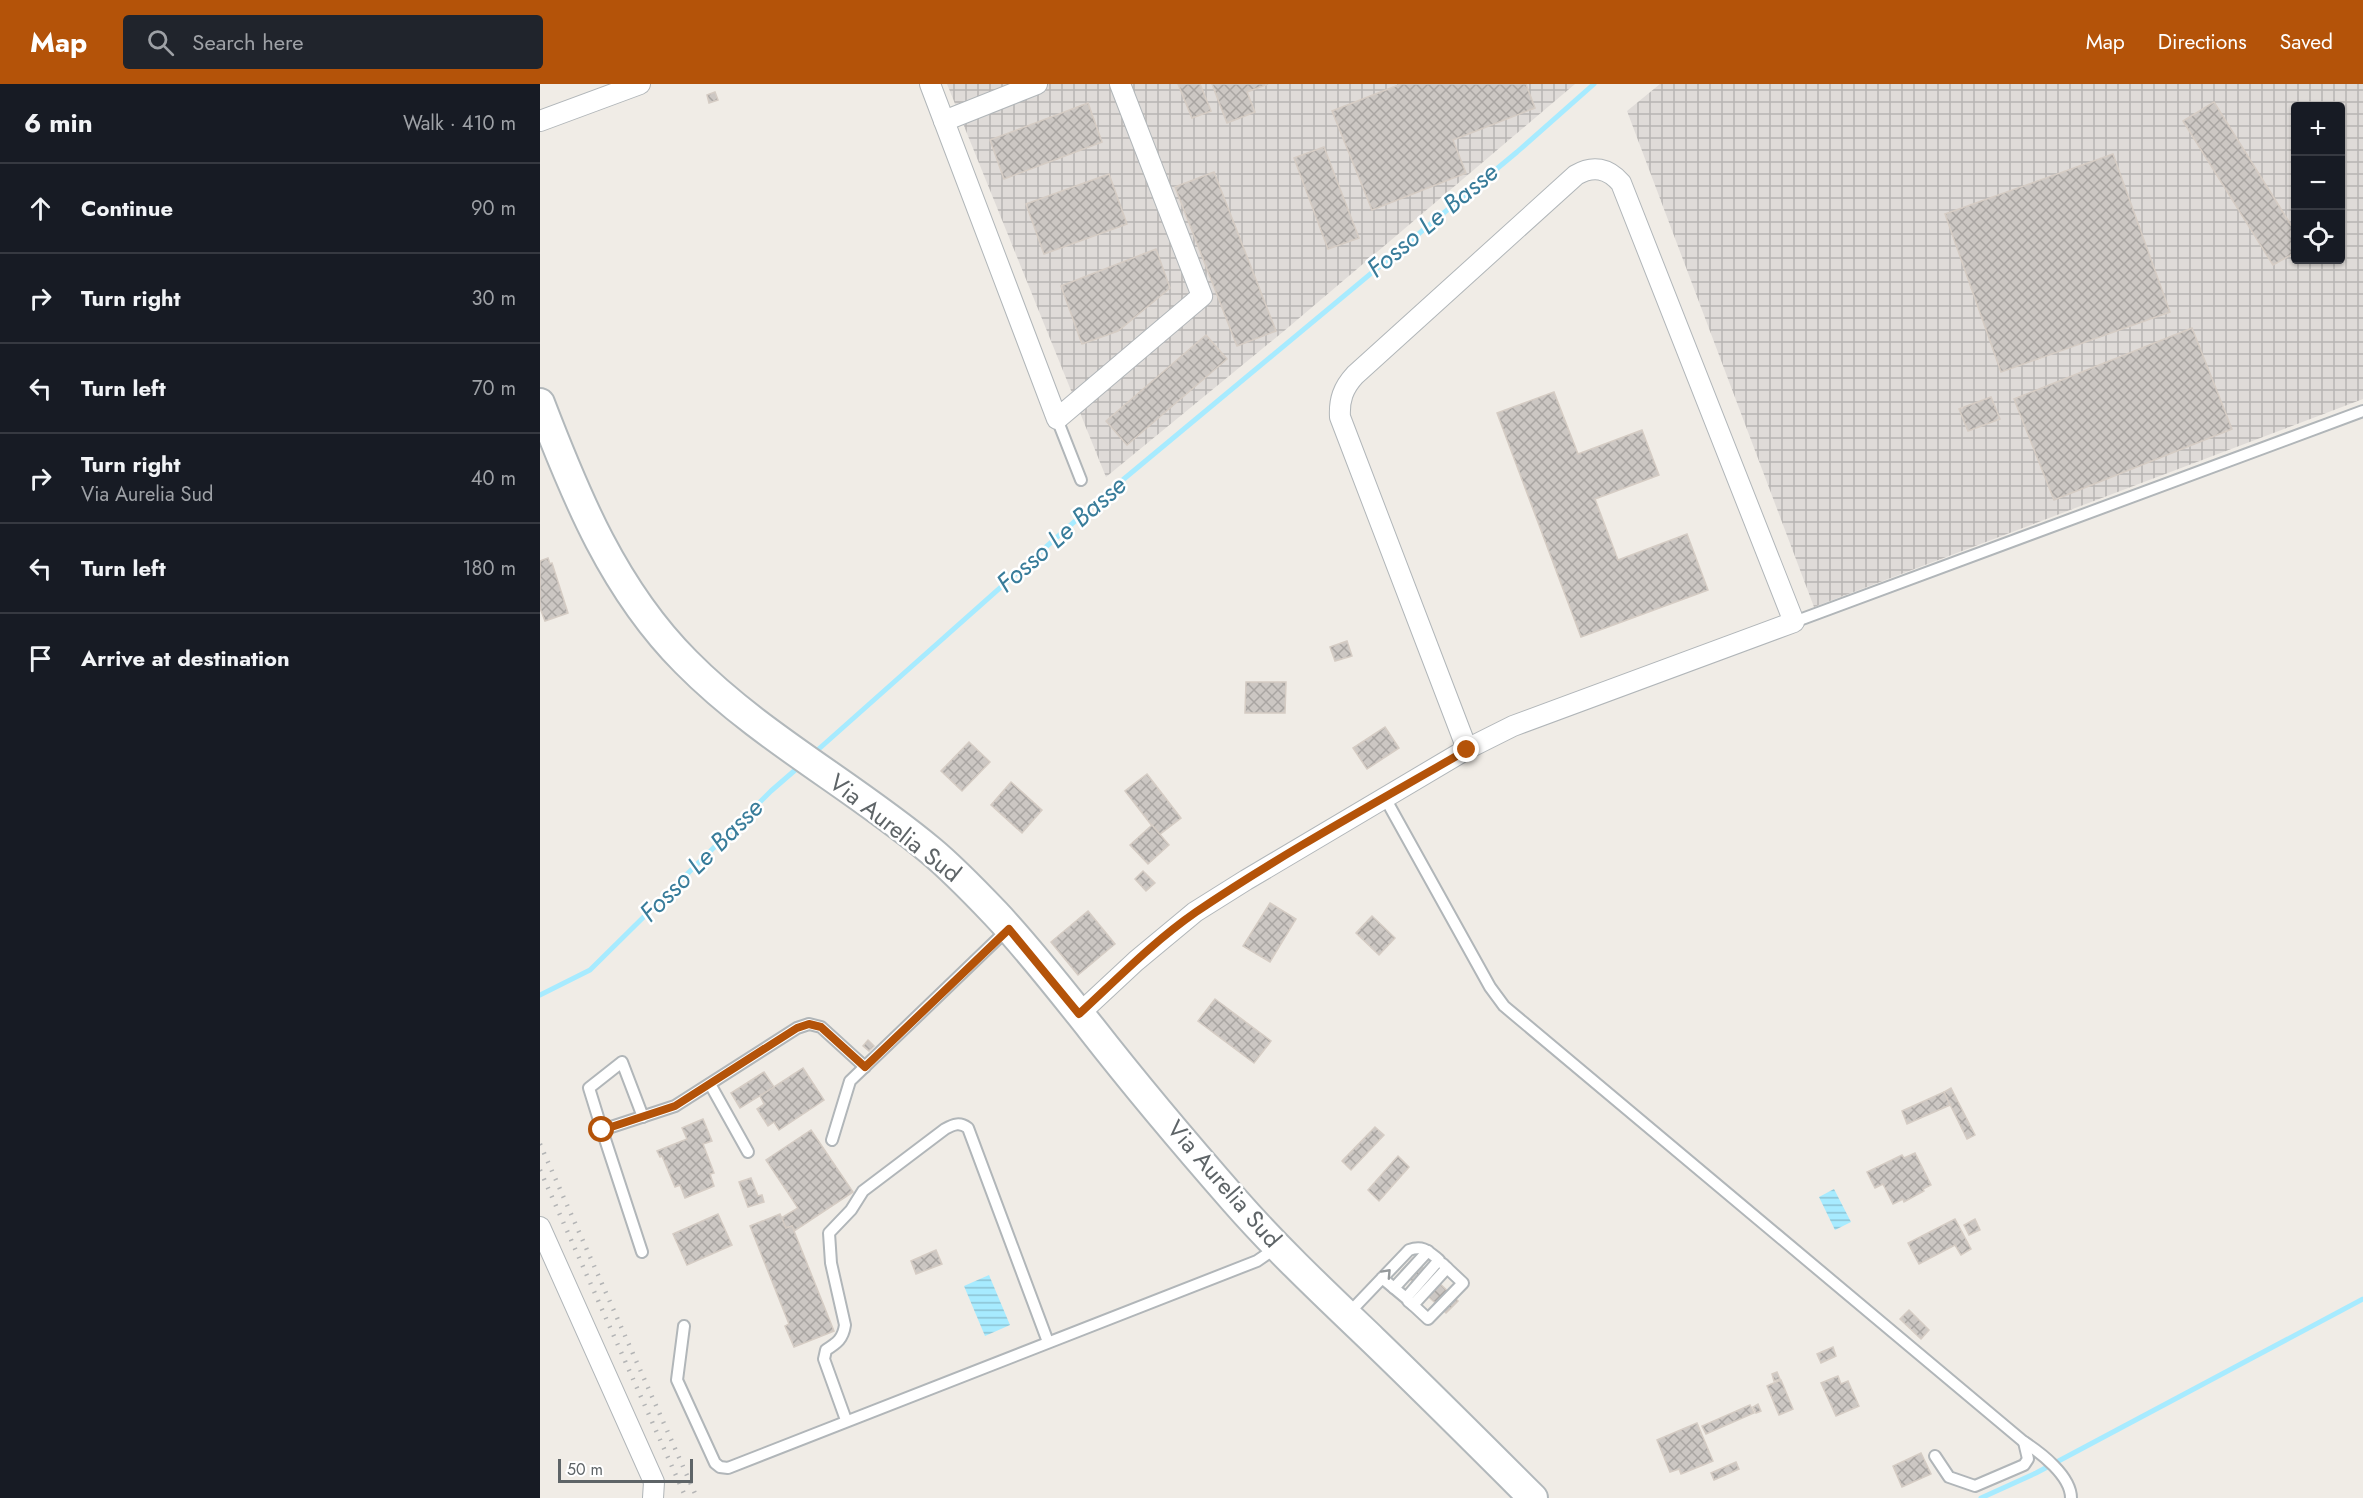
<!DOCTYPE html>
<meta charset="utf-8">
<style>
:root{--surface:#171b24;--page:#20242c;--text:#f1f3f6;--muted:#9ea1a6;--line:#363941;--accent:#b45309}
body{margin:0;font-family:Jost,sans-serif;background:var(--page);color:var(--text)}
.controls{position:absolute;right:18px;top:18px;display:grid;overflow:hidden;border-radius:6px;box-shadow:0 2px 4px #0004}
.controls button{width:54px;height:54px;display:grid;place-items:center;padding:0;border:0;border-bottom:2px solid var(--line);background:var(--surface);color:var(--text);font:30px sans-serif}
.scale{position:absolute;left:18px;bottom:15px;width:135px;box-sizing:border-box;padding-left:6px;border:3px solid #5e6467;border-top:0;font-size:16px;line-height:21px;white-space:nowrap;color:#5e6467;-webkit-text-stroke:4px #fff;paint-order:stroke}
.stop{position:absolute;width:18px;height:18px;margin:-14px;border:4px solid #b45309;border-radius:50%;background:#fff}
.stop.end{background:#b45309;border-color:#fff;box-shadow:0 2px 6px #0008}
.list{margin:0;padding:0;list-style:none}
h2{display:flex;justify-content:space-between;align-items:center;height:78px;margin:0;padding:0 24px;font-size:26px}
h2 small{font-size:20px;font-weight:400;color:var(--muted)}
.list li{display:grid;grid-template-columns:39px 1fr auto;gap:18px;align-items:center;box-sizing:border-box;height:90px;padding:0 24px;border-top:2px solid var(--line)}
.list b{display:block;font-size:22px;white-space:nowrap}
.list p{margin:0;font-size:20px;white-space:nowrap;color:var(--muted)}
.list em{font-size:20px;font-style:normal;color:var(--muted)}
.icon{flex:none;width:33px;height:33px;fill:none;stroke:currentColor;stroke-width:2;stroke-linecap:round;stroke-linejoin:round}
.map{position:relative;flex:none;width:1823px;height:1414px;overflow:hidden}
header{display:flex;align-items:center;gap:36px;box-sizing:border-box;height:84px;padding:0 30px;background:var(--accent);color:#fff}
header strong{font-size:28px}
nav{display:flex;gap:33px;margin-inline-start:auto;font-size:21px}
.search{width:420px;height:54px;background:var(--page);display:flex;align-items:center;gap:15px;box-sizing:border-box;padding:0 21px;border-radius:6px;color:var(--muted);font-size:22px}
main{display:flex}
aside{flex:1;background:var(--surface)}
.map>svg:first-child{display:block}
.industrial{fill:url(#industrial-grid);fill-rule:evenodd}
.water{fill:url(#water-rules)}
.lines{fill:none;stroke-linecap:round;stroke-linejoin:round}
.stream{stroke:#a7ebff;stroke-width:5}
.building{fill:url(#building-cross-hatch);stroke:#d5ccc4;stroke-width:1.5}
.lane-casing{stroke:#b1b6b9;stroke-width:14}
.street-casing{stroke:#b1b6b9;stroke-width:22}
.secondary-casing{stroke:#b2b8bb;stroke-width:32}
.lane{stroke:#fff;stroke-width:10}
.street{stroke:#fff;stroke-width:20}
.secondary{stroke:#fff;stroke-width:28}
.rail{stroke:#b3b4b5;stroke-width:4.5;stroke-dasharray:1.5 8;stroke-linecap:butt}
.oneway{stroke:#969a9c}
.route{stroke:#b45309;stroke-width:8}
.labels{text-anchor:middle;stroke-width:5;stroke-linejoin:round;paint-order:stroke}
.street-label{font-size:24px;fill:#5e6467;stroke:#fff}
.water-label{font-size:26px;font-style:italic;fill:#387c9a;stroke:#fff}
</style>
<header>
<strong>Map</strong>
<div class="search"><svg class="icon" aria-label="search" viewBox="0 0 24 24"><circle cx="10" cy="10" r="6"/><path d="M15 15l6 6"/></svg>Search here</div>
<nav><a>Map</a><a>Directions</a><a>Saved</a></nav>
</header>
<main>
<aside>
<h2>6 min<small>Walk · 410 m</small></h2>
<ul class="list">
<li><svg class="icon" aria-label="ahead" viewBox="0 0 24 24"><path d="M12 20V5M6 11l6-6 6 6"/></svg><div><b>Continue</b></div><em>90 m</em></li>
<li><svg class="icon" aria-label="right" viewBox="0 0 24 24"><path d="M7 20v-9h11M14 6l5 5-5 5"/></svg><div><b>Turn right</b></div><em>30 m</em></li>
<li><svg class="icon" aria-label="left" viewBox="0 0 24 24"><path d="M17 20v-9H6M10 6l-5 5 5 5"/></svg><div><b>Turn left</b></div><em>70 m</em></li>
<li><svg class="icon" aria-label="right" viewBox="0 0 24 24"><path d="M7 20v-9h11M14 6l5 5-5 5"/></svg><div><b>Turn right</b><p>Via Aurelia Sud</p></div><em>40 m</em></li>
<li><svg class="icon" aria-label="left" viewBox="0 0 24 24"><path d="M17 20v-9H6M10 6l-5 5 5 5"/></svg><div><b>Turn left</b></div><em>180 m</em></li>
<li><svg class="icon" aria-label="arrive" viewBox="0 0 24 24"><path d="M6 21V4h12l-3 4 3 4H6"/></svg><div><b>Arrive at destination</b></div></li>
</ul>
</aside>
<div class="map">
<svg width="1823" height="1414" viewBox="0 0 1823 1414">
<defs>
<pattern id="industrial-grid" width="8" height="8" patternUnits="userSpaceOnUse" patternTransform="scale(1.5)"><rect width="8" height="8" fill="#dfdbd8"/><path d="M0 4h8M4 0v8" fill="none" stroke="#b8b5b3"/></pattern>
<pattern id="water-rules" width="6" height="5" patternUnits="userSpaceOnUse" patternTransform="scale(1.5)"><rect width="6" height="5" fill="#a7ebff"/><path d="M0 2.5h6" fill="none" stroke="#8bc2d2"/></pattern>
<pattern id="building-cross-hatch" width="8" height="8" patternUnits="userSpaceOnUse" patternTransform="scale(1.5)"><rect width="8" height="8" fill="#ccc7c3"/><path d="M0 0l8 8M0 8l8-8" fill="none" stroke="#a9a5a2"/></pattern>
</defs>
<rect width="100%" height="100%" fill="#f0ece6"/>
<g class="industrial">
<polygon points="407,0 1035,0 744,247 566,393"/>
<path d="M1120,0H1823V315L1274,523L1087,27ZM1756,22H1800V176H1756Z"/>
</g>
<g class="water">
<polygon points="1294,1105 1311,1138 1295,1146 1279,1113"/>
<polygon points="449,1191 470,1241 445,1252 424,1202"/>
</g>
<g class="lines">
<g class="stream">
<polyline points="272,671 561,414 977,68 1054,0"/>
<polyline points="0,911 50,886 231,707 261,681"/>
<polyline points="1441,1414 1496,1389 1823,1215"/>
</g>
</g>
<g class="building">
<polygon points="638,0 660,0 671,27 652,34"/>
<polygon points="672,0 728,0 707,8 715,28 687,39"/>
<polygon points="861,0 986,0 995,24 913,56 926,89 832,126 792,27"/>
<polygon points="175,8 178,16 169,19 167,11"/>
<polygon points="1674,18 1756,149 1756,168 1733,181 1643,37"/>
<polygon points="548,19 562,58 464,95 450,56"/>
<polygon points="784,63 819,154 788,165 754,74"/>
<polygon points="1573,70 1630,228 1461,288 1405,130"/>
<polygon points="674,88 736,247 697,262 635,103"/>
<polygon points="569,90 587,140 504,170 486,120"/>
<polygon points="616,165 630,204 578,247 542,260 521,202"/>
<polygon points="1652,244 1692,345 1514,416 1474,315"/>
<polygon points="666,251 687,275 587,361 566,337"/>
<polygon points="1014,308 1038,370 1102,346 1119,391 1055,415 1078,476 1147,450 1168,506 1041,553 957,329"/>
<polygon points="1451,313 1460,335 1428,347 1419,325"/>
<polygon points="8,474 10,480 12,479 28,529 5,537 0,524 0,477"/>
<polygon points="807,557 812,572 795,577 790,563"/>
<polygon points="706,598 746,598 745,629 705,629"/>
<polygon points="845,643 859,664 827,685 813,664"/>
<polygon points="429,658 450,678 422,707 401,687"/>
<polygon points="607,690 641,734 619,751 585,707"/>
<polygon points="471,698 502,726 482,749 451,721"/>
<polygon points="612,741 629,761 608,780 590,761"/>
<polygon points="603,787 615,799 606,807 595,795"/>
<polygon points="730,819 756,835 730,878 703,862"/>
<polygon points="548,827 575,860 538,891 511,858"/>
<polygon points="832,832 855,854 839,871 816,849"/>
<polygon points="675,915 731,957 714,979 658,937"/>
<polygon points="328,956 334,962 329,967 323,962"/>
<polygon points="263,984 284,1016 239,1046 234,1038 228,1042 217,1025 224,1020 220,1012"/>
<polygon points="224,988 234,1003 200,1024 191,1009"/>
<polygon points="1411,1004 1435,1051 1427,1055 1404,1008"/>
<polygon points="1404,1008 1410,1021 1367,1040 1362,1027"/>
<polygon points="163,1035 172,1057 163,1060 174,1089 170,1090 174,1102 145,1114 140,1101 135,1103 122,1072 120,1073 117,1067 147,1055 142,1044"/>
<polygon points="835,1043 844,1051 811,1086 802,1077"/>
<polygon points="271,1046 313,1108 254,1147 252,1142 246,1144 241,1134 258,1124 226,1076"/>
<polygon points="1375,1069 1391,1101 1383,1105 1384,1107 1364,1118 1363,1115 1353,1120 1343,1100 1335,1104 1327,1088 1362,1071 1364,1074"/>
<polygon points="858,1072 869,1083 839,1117 828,1106"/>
<polygon points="211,1094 218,1112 222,1111 224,1118 208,1123 199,1098"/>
<polygon points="178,1130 192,1161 147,1181 133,1150"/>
<polygon points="240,1130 246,1144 252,1142 294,1247 254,1263 245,1242 249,1240 210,1142"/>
<polygon points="1415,1135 1431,1165 1421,1171 1415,1161 1379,1180 1368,1159"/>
<polygon points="1435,1135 1440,1146 1429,1151 1424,1141"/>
<polygon points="396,1166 402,1180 376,1190 371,1177"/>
<polygon points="873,1174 918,1217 906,1229 861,1187"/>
<polygon points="1369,1226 1389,1246 1381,1255 1360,1235"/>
<polygon points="1293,1263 1296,1272 1281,1279 1277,1270"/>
<polygon points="1237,1288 1240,1295 1234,1297 1232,1290"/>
<polygon points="1298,1292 1301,1300 1308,1297 1319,1322 1296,1332 1281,1299"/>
<polygon points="1241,1296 1253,1325 1239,1331 1227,1302"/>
<polygon points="1218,1320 1221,1327 1216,1329 1213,1323"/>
<polygon points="1210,1321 1214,1329 1166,1350 1162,1342"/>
<polygon points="1157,1339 1173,1377 1141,1390 1139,1385 1130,1388 1117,1356"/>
<polygon points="1381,1369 1391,1390 1362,1403 1353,1382"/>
<polygon points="1196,1378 1199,1385 1174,1396 1171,1389"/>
</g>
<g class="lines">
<defs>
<g id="lane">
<polyline points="517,335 541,396"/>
<polyline points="1254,538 1823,327"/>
<path d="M845,714L950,903L964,922L1484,1358C1501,1369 1531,1392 1531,1414"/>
<polyline points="170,1000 208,1068"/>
<polyline points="62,1046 49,1004 82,978 103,1033"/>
<polyline points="292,1056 310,997 468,845"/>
<polyline points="102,1168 62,1046 135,1022 257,944 269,940 281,943 325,983"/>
<polyline points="854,1204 888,1167"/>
<polyline points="868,1217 873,1221 907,1184 903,1180"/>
<polyline points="873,1221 888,1235 923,1199 907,1184"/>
<path d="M807,1231L869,1166C883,1161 888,1167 899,1176L866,1214L842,1194"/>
<polyline points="144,1242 137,1296 175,1379 180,1383 188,1384 717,1177 736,1164"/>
<path d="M306,1336L284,1275L286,1266C297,1259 303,1255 305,1241L291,1179L289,1149L311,1126L323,1107L405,1045C414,1040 420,1038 428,1044L508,1258"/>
<polyline points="1395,1372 1409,1393 1435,1402 1484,1381 1488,1375 1484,1358"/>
</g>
<g id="street">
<polyline points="390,0 517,335 662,212 580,0"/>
<polyline points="0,37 100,0"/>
<polyline points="404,37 497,0"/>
<path d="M539,930L596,877L655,828L706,796L927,665L973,642L1254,538L1081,99C1068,84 1053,81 1036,91L815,291C803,304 799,316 800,333L927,665"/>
<polyline points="0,1143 114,1398 113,1414"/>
</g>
<path id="secondary" d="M0,319C36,413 74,506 146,578C219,652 311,700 390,766C413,785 434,807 455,829C489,865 520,905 551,944C597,1003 646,1061 695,1117C738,1166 786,1211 833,1256C887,1308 940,1361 993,1414"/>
</defs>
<use href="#lane" class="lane-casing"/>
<use href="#street" class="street-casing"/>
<use href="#secondary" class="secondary-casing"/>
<use href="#lane" class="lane"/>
<use href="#street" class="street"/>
<use href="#secondary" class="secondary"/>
<g class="rail">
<polyline points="0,1060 157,1414"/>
<polyline points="0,1086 146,1414"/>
</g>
</g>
<defs><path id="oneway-chevron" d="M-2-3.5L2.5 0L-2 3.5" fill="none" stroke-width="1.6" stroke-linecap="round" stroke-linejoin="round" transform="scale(1.5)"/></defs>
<use class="oneway" href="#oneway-chevron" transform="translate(847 1189) rotate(-47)"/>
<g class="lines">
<path class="route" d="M62,1046L135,1022L257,944L269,940L281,943L325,983L469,845L539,930C577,895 614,857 656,828C743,769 837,718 927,666"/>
</g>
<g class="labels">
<g class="street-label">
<text transform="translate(355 744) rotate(38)" y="8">Via Aurelia Sud</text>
<text transform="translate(684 1100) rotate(49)" y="8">Via Aurelia Sud</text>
</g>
<g class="water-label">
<text transform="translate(892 136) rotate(-40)" y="9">Fosso Le Basse</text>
<text transform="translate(521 450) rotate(-41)" y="9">Fosso Le Basse</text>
<text transform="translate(161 776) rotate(-45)" y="9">Fosso Le Basse</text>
</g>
</g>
</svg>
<div class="controls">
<button>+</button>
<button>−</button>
<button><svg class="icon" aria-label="locate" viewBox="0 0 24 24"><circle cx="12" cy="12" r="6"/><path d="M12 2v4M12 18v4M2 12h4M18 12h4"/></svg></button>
</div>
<div class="scale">50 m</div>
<div class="stop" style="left:62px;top:1046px"></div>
<div class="stop end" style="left:927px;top:666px"></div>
</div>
</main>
